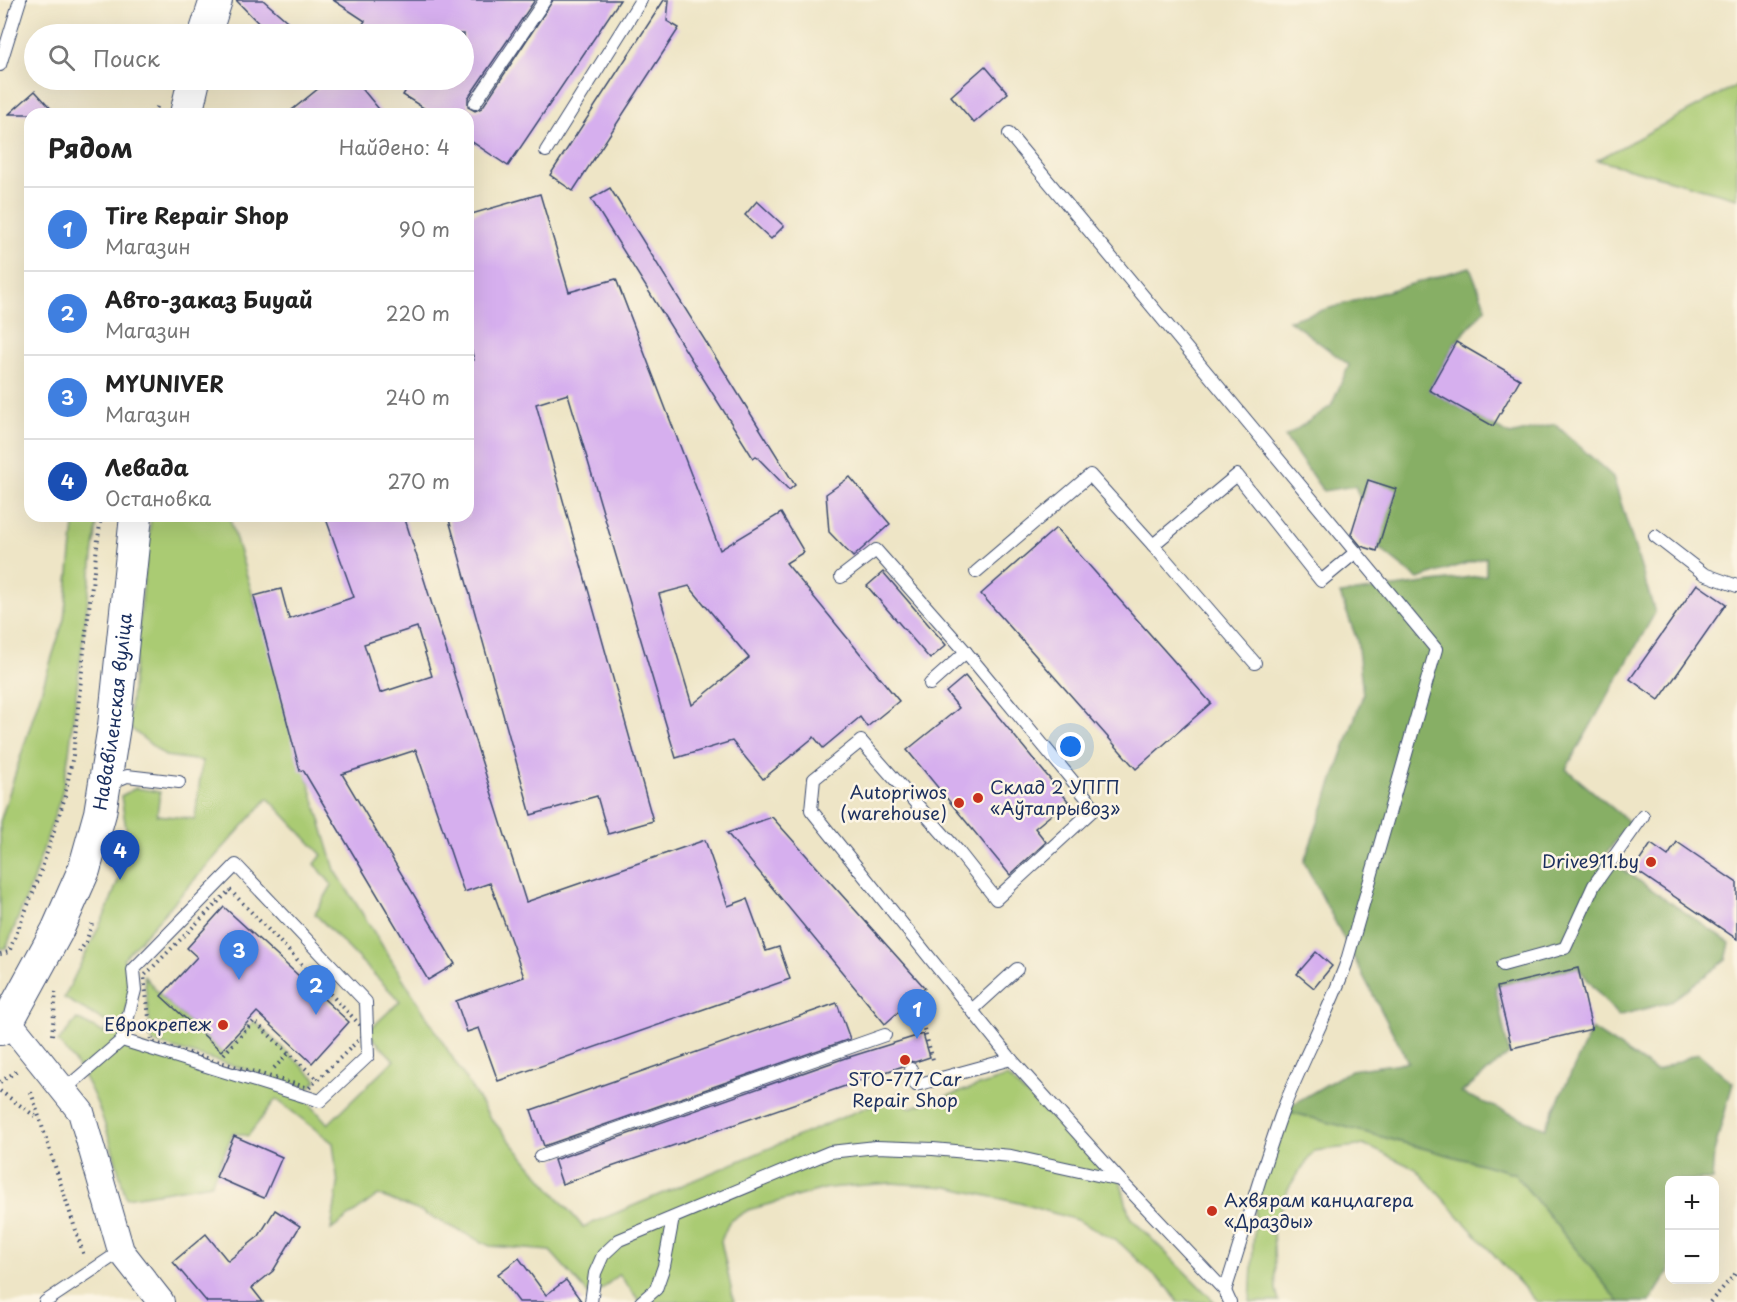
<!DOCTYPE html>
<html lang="ru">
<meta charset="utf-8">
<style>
:root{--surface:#fff;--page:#f6f6f6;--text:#222;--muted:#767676;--line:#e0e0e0;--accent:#ea580c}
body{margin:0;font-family:"Playpen Sans",sans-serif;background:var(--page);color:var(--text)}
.controls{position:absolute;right:18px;bottom:18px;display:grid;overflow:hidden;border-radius:12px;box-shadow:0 6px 24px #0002}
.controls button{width:54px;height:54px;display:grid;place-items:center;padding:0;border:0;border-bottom:2px solid var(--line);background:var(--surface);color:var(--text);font:30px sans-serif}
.you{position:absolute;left:1071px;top:747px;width:21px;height:21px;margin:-15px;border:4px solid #fff;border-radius:50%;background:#1a73e8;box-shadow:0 0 0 9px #1a73e833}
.badge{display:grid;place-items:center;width:39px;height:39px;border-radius:50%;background:var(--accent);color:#fff;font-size:20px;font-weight:700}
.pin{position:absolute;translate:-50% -50px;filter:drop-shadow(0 2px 3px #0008)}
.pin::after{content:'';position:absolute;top:32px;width:21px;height:18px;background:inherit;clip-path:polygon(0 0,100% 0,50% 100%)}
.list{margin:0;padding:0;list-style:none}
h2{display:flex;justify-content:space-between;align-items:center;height:78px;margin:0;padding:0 24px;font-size:26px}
h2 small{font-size:20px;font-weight:400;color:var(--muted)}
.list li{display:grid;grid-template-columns:39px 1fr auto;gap:18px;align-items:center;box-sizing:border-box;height:84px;padding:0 24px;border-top:2px solid var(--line)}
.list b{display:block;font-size:22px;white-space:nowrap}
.list p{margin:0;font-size:20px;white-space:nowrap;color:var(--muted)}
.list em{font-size:20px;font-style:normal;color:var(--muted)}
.icon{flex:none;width:33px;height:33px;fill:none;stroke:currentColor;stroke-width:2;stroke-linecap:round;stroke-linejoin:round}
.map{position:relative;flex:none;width:1737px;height:1302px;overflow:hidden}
.search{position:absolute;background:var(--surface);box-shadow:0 6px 24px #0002;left:24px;top:24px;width:450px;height:66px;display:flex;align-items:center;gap:15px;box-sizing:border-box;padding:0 21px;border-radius:33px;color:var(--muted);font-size:22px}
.panel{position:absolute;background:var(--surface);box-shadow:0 6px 24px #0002;left:24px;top:108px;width:450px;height:414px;border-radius:18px}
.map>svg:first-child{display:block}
.green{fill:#aacb73;stroke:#627d68;stroke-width:1.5;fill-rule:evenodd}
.forest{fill:#87af65;stroke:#516f62;stroke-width:1.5}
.building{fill:#d6afee;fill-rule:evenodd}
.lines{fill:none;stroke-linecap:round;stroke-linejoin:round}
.service-casing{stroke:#3b4a6e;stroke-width:14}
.minor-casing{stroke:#3b4a6e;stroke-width:28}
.tertiary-casing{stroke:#3b4a6e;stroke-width:34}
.path{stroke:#3b4a6e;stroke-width:4;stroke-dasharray:1.5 4.5;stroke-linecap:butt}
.service{stroke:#fff;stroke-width:12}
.minor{stroke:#fff;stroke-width:26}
.tertiary{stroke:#fff;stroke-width:32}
.poi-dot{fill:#c8321e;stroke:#fcf5e5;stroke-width:2}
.labels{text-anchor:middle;stroke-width:5;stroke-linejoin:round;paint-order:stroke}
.street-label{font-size:18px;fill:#1b2f5e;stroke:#fcf5e5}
.poi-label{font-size:18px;fill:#1b2f5e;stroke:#fcf5e5;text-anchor:end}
</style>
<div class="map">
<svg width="1737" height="1302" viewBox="0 0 1737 1302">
<rect width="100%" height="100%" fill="#fcf5e5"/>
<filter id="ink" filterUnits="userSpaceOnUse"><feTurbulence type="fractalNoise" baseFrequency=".0167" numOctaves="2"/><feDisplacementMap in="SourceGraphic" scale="12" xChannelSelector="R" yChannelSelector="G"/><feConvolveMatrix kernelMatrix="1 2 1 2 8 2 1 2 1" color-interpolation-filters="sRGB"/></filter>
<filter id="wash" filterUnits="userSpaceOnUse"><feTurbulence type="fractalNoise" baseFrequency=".008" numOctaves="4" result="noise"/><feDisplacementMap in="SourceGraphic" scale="24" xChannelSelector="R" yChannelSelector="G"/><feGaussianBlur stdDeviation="1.35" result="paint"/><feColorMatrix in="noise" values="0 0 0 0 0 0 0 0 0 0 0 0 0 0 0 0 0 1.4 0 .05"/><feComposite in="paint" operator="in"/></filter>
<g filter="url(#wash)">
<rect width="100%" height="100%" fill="#eee5c6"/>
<g class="green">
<polygon points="1737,85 1737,198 1597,160"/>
<polygon points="75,516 98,516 69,753 62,793 31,886 6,948 0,949 0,822 64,619"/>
<path d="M151,516H229L335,870L489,1116L583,1227L900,1093L909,1108L1007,1077L1120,1180L1130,1217L1215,1302H1178L1169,1289L1120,1243L1077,1220L1019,1203L948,1187L891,1183L828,1188L748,1210L729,1222L721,1241L734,1302H640L619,1274L592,1298L550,1251L490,1246L422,1212L378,1195L331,1230L338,1185L333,1143L276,1099L248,1136L233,1133L211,1184L126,1198C110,1142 100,1086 58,1042L77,1019L104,1033L110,1024L64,998L107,910L124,865L128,842L121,796L136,788L160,792L157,815L195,819L202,761L165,756L128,726ZM268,798L322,855L315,864L332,885L315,914L400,1001L367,1032L394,1060L328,1124L303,1096L122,1040L133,970L123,959Z"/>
<polygon points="144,976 161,996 224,1054 254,1021 317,1080 309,1088 152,1042"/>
<polygon points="1283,1110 1514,1173 1619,1302 1537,1302 1416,1169 1365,1145 1314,1151 1289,1187 1273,1230 1276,1289 1279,1302 1250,1302 1256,1194"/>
</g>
<polygon class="forest" points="1470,267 1486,308 1456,342 1429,390 1510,435 1555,424 1613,477 1655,613 1566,769 1629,822 1604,857 1730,943 1726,960 1670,1002 1618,1016 1578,968 1495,986 1509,1054 1461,1093 1545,1128 1592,1029 1656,1071 1698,1053 1733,1083 1714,1152 1712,1180 1670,1180 1669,1271 1650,1302 1619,1302 1514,1173 1283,1110 1351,1070 1408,1062 1304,862 1363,695 1357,640 1340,594 1486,575 1486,557 1418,579 1380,549 1355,486 1323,491 1285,437 1331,406 1349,365 1289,320"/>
<g id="blocks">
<g class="building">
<polygon points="236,0 263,0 302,34 269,34"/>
<polygon points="333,0 535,0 468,98 468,107 475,111 482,108 553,0 620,0 508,166 468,139 468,114 433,114 403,95 412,80 464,80 464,34 356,34 365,21"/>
<polygon points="664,0 669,0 667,21 679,28 573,191 550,175"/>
<polygon points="985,66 1008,93 974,123 951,96"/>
<polygon points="329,80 355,80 383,114 287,114"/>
<polygon points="35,91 56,114 9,114"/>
<polygon points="610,188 795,485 789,490 756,456 753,458 591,199"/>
<path d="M540,194L569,292L616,279L720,550L781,513L804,552L786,563L899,701L867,727L860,717L823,748L814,737L763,779L732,741L676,758L568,394L536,404L653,821L608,834L597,796L531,815L448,516H468V361L474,360L468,338V215ZM689,586L749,658L692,705L659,594Z"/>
<polygon points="757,201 784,226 771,239 745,215"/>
<polygon points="1456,342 1520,379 1493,426 1429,390"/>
<polygon points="850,477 890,524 853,557 829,532 826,494"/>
<polygon points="1368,480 1396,489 1377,551 1361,546 1351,534"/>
<path d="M325,516H404L526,902L705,840L728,906L747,899L766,951L779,947L790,979L498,1081L479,1028L467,1032L456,1001L524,977L490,883L464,892L416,750L342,774L455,964L428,980L303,770L300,771L254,596L281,589L289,619L354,597ZM417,627L432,676L380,693L364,644Z"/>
<polygon points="1056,528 1211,703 1136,769 981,594"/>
<polygon points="883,572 946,645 930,659 867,586"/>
<polygon points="1697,584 1726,604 1659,700 1630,679"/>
<polygon points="965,676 1068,801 1035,828 1046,842 1010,875 907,750 959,708 946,692"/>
<polygon points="772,817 925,988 885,1024 727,833"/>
<polygon points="1677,842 1737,883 1737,939 1634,869 1651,844 1668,856"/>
<polygon points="224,907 349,1022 312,1063 257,1012 221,1051 161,996 197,957 187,948"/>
<polygon points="1316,952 1332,966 1314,988 1297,974"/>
<polygon points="1578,968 1592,1029 1512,1048 1497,987"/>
<polygon points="837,1003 850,1039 544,1146 531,1110"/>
<polygon points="923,1034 930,1057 915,1062 908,1061 903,1066 562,1184 554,1160 848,1057 846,1058"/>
<polygon points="234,1136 282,1157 264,1198 216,1177"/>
<polygon points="275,1210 300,1226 273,1271 252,1288 263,1302 207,1302 173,1262 206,1234 228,1261 259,1236"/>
<polygon points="519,1258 546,1295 566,1280 582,1302 519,1302 498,1274"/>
</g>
</g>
</g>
<g filter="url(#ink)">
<use href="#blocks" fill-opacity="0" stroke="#3b4a6e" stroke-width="1.5"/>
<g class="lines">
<defs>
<g id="service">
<polyline points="0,65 20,0"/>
<polyline points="475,103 545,0"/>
<path d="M1009,134L1436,649L1346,964C1328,1013 1303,1059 1284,1107C1262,1167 1245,1230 1225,1291"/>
<polyline points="546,151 641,0"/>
<polyline points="1655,536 1704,574 1737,586"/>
<polyline points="976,572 1090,475 1153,545"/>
<polyline points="841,577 876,550 966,652 930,684"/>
<polyline points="966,652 1095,808 996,899 958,851 861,741 814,779 811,810 1011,1059 1120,1180 1225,1291 1230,1302"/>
<polyline points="1255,663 1153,545 1237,475 1321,581 1356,552"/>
<polyline points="108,784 127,776 179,782"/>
<polyline points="1503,965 1565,948 1594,885 1643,816"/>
<polyline points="972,1010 1017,969"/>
<polyline points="911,1069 916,1085 1011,1059"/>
<polyline points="64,1090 122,1040 135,990 133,970 236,865 366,1002 368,1056 320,1101 122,1040"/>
<polyline points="540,1156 885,1035"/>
<polyline points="45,1302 121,1251"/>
<polyline points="591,1302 595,1273 603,1255 619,1240 830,1152 876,1147 933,1149 1011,1156 1120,1180"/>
<polyline points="641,1302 656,1289 664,1266 673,1218"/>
</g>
<polyline id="minor" points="8,1021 81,1112 121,1251 161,1302"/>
<g id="tertiary">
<polyline points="205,34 216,0"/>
<polyline points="186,114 194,80"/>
<path id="s1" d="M0,1029L8,1021L57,931L84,870L100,813L114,726L136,516"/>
</g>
</defs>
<use href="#service" class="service-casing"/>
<use href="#minor" class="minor-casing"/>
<use href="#tertiary" class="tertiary-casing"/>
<g class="path">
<polyline points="155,114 158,103"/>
<polygon points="230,890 367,1032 309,1088 152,1042 144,976"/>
<polyline points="79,952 86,942 92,924"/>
<polyline points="0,954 9,952 38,880 64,800 73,755 86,632 101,516"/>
<polyline points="924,1029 934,1063"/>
<polyline points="52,1035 56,992"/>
<polyline points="224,1054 254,1021 317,1079"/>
<polyline points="274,1068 289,1053"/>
<polyline points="0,1082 17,1071"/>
<polyline points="0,1091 39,1119"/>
<polyline points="31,1092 84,1256"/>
<polyline points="1710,1302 1737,1272"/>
</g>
<use href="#service" class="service"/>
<use href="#minor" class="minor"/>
<use href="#tertiary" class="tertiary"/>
</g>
</g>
<g class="poi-dot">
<circle cx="978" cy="798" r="6"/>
<circle cx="959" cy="803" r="6"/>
<circle cx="1651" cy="862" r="6"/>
<circle cx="223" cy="1025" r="6"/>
<circle cx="905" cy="1060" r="6"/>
<circle cx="1212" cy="1211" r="6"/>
</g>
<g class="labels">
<g class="street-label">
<text dy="6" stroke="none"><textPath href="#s1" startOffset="342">Нававіленская вуліца</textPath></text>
</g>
<g class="poi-label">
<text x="990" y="794" text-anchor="start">Склад 2 УПГП<tspan x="990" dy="21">«Аўтапрывоз»</tspan></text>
<text x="947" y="799">Autopriwos<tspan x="947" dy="21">(warehouse)</tspan></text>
<text x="1639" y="868">Drive911.by</text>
<text x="211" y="1031">Еврокрепеж</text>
<text x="905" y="1086" text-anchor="middle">STO-777 Car<tspan x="905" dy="21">Repair Shop</tspan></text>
<text x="1224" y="1207" text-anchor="start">Ахвярам канцлагера<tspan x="1224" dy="21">«Дразды»</tspan></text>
</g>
</g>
</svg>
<div class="controls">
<button>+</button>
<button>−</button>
</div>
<div class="you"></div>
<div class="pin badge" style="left:917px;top:1039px;background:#3f7fe0">1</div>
<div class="pin badge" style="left:316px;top:1015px;background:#3f7fe0">2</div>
<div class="pin badge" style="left:239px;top:980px;background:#3f7fe0">3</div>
<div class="pin badge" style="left:120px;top:880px;background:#1a4fb4">4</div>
<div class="search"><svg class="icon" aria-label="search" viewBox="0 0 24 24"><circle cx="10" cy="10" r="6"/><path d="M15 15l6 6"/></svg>Поиск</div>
<section class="panel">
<h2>Рядом<small>Найдено: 4</small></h2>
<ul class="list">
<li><span class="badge" style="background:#3f7fe0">1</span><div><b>Tire Repair Shop</b><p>Магазин</p></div><em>90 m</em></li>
<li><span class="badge" style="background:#3f7fe0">2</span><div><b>Авто-заказ Биуай</b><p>Магазин</p></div><em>220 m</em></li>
<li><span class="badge" style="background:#3f7fe0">3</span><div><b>MYUNIVER</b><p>Магазин</p></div><em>240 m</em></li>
<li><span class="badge" style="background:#1a4fb4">4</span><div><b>Левада</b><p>Остановка</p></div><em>270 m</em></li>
</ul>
</section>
</div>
